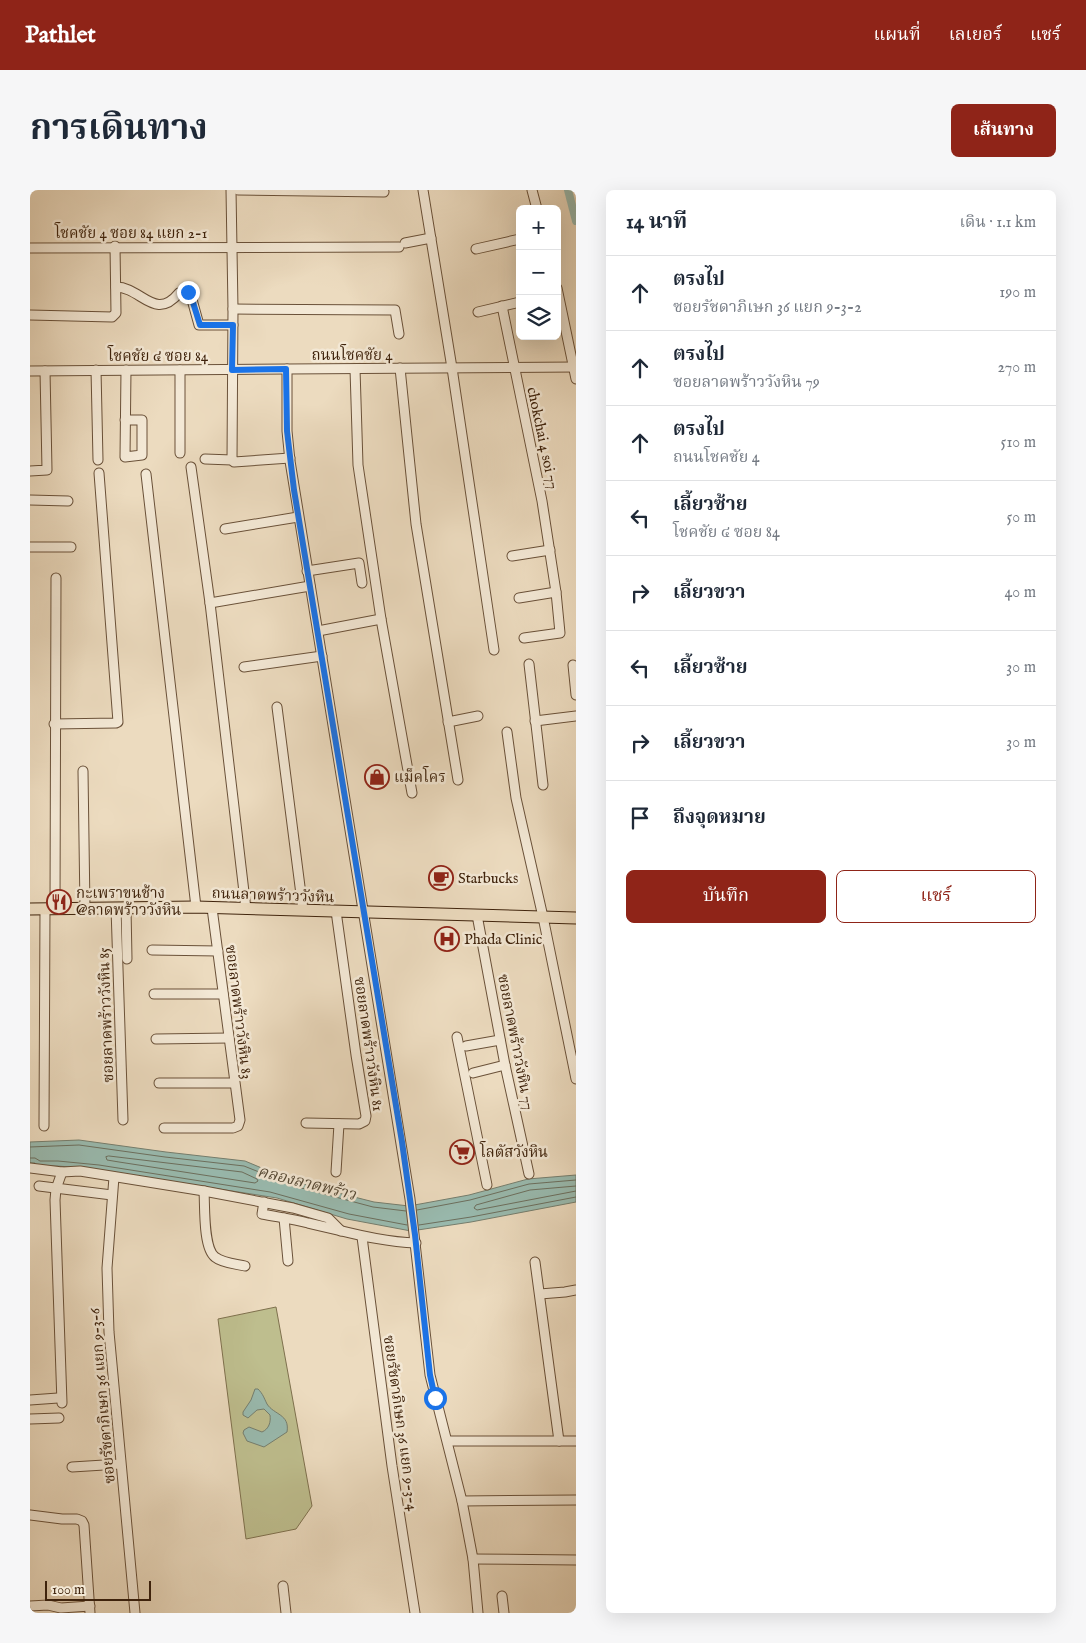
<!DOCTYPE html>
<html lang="th">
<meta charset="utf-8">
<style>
:root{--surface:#fff;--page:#f6f6f7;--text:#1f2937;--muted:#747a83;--line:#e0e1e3;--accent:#8f2418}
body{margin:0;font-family:"IM FELL English","Noto Serif Thai",serif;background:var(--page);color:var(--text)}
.controls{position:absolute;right:15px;top:15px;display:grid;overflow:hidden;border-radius:8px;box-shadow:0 5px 20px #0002}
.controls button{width:45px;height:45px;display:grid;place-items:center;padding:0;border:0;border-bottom:1px solid var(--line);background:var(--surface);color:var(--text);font:25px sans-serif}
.scale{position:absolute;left:15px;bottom:12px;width:106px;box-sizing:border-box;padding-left:5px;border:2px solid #3f230c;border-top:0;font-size:14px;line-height:18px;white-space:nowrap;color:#3f230c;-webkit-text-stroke:4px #f3e8d5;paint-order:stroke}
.stop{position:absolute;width:15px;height:15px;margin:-11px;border:4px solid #1a73e8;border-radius:50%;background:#fff}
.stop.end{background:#1a73e8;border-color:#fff;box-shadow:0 1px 5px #0008}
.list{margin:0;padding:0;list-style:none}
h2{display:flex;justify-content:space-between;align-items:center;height:65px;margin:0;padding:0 20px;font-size:21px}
h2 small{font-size:16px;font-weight:400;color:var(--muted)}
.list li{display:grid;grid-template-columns:32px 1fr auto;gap:15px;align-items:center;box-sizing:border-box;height:75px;padding:0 20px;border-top:1px solid var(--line)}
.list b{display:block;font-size:19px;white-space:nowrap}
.list p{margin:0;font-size:16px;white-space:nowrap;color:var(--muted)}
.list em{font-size:16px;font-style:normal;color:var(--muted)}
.actions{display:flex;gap:10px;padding:15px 20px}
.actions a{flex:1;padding:11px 0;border:1px solid var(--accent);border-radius:8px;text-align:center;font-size:18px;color:var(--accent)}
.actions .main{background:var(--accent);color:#fff}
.icon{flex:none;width:28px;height:28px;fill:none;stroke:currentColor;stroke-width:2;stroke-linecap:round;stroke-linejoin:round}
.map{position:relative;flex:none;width:546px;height:1423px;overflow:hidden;border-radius:8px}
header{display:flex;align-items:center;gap:30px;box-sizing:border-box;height:70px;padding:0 25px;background:var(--accent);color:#fff}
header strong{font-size:24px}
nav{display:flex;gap:28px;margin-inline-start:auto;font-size:18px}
.intro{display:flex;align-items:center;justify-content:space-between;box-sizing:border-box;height:120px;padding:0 30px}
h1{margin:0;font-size:35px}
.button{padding:12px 22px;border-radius:8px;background:var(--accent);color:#fff;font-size:18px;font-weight:700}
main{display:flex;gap:30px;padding:0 30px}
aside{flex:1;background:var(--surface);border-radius:8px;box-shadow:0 5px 20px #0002}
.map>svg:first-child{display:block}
.green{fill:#bebe8e;stroke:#7e704d}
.water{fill:#99bbb0;stroke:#757e6e}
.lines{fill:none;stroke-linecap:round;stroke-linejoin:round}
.shore{stroke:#6c6f5e;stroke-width:1}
.canal{stroke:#99bbb0;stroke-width:8}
.minor-casing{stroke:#6a5139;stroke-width:11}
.major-casing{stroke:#3f230c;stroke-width:13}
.minor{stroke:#f3e8d5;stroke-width:9}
.major{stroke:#ecdbbf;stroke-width:11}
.route{stroke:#1a73e8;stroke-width:6}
.labels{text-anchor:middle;stroke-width:5;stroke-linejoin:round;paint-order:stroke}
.street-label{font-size:15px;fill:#3f230c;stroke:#f3e8d5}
.poi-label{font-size:15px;fill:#3f230c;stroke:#f3e8d5;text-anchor:start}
.water-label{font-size:16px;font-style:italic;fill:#564935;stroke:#f3e8d5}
</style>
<header>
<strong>Pathlet</strong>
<nav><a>แผนที่</a><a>เลเยอร์</a><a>แชร์</a></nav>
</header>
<div class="intro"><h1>การเดินทาง</h1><a class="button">เส้นทาง</a></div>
<main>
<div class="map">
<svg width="546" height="1423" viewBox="0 0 546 1423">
<rect width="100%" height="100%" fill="#ecdbbf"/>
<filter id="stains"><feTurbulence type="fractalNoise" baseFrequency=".004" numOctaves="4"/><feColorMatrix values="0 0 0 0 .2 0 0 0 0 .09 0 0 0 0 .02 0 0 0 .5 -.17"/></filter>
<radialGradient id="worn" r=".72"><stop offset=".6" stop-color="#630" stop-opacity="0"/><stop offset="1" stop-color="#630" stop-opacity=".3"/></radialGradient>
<polygon class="green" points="246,1117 282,1316 266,1339 216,1349 188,1129"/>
<g class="water">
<polygon points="49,950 136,962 215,971 265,992 344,1012 379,1016 439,1005 498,989 546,985 546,1012 441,1032 381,1041 317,1029 247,1008 55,978 27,976 5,976 5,973 0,973 0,952"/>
<path d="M225,1199H228C233,1204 234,1208 237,1214C244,1225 260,1224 257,1242L234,1257L217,1251L213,1243L214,1240L219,1237L232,1242C239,1239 241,1232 240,1225L234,1219L227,1220L218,1228L213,1225V1222L221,1210Z"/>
</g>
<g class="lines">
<g class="shore">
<polyline points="0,957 49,955 135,967 214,976 264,996 343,1017 376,1021"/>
<polygon points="79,966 212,982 227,989 228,991 225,993 89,972 77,970 76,967"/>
<polyline points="0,968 5,968 10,971 28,971 69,975 240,1002 319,1024 377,1035"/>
<polyline points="546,996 500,1000 446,1015 444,1018 447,1020 546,1001"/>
<polyline points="387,1020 440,1010 499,994 546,990"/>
<polyline points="389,1035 441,1027 546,1007"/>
</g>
<polyline class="canal" points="538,0 546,31"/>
<defs>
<g id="minor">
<polyline points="201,0 203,119 202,270 204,272 260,268"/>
<polyline points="208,0 354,2"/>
<polyline points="393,0 422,178 464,460"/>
<polyline points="502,0 507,19"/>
<polyline points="375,53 401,48"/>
<polyline points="0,58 369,57"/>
<polyline points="446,59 490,49"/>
<path d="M86,97C111,97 125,132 149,103L158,102L161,106L169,135H203"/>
<polyline points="527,98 546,189"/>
<polyline points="472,116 512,311 526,402 530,443 494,448"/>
<polyline points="203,119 365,120 369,144"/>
<polyline points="448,122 490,112"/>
<polyline points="0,125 82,127 86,123 85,56"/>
<polyline points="370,178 386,334 428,590"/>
<polyline points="325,179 328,275 351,429 382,603"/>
<polyline points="66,180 68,270"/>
<polyline points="150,180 150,263"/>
<polyline points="0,181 257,179"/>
<polyline points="95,230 112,230 112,265 95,267 96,180"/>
<polyline points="175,269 202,270"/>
<polyline points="161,277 180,413 216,719"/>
<polyline points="0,281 17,280 15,181"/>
<polyline points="116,284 166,717"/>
<polyline points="0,310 38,311"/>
<polyline points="195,339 268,327"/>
<polyline points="0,357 41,357"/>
<polyline points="482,366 520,360"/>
<polyline points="277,381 329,373 332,393"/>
<polyline points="489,408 526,402"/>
<polyline points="180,413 280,396"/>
<polyline points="288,441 351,429"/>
<polyline points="499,474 513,595"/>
<polyline points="543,475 546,505"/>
<polyline points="214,477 292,466"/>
<polyline points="247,517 273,720"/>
<polyline points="505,531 546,526"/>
<polyline points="418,532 448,526"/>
<polyline points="24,534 86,533 88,532 69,283"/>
<polyline points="477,542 486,608 513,727 546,889"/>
<polyline points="53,581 55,719"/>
<polyline points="86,718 93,930"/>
<polyline points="96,718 97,769"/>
<polyline points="25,719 26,388"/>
<polyline points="447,725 475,875 499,984"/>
<polyline points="122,760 188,761"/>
<polyline points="124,804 193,804"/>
<polyline points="427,847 457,995"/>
<polyline points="126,849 199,848"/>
<polyline points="436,856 470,850"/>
<polyline points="443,883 475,875"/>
<polyline points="129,893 204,893"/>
<polyline points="276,933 329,934 335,931 336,926 326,865 306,721"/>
<polyline points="14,936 15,719"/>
<polyline points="134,938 203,938 208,936 210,930 182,718"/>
<polyline points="0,978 32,982 50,981 174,1001 263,1018 298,1028 311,1041"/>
<polyline points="32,982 26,999 25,1010 32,1213"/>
<polyline points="306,982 309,934"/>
<polyline points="84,987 77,1078 79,1142 105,1423"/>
<polyline points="9,996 82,1005"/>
<path d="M174,1001C175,1016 173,1058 185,1067C192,1073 206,1074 215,1076"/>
<path d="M234,1012L232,1024C247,1027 263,1029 278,1033C315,1041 349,1052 386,1053"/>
<polyline points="254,1028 258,1071"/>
<polyline points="332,1047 362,1276 385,1423"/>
<polyline points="505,1072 529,1251"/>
<polyline points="510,1104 535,1102 546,1100"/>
<polyline points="0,1210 28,1208"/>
<polyline points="0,1229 29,1228"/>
<polyline points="418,1251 546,1251"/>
<polyline points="42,1277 90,1274"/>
<polyline points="432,1311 546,1310"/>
<polyline points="0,1325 32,1329 47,1329 52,1331 54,1335 60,1423"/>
<polyline points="443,1369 546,1370"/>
<polyline points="253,1396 256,1423"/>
<polyline points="472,1406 474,1423"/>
<polyline points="0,1416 18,1415 31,1418 60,1416"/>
<polyline points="448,1423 443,1369 432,1311 400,1185 380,1009 260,271 257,241 257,179 546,177"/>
</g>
<polyline id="major" points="0,719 166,717 546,728"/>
</defs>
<use href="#minor" class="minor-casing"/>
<use href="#major" class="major-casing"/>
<use href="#minor" class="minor"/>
<use href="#major" class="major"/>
</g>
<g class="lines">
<polyline class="route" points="158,102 161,106 170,135 203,135 202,180 256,179 257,241 264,300 372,952 385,1045 400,1185 405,1208"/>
</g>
<defs>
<symbol id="shop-ring" viewBox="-11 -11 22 22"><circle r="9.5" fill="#f3e8d5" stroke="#8f2418" stroke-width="1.5"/><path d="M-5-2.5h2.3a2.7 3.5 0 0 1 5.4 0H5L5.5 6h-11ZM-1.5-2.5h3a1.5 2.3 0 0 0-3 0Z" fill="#8f2418"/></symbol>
<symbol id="cafe-ring" viewBox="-11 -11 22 22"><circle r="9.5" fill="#f3e8d5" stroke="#8f2418" stroke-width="1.5"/><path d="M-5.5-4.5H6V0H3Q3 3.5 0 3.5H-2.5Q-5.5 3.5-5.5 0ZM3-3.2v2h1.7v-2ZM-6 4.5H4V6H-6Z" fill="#8f2418"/></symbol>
<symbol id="restaurant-ring" viewBox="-11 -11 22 22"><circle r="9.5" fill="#f3e8d5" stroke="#8f2418" stroke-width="1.5"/><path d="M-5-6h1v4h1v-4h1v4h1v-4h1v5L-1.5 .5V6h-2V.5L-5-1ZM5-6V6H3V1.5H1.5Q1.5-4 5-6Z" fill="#8f2418"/></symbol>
<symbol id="hospital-ring" viewBox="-11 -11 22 22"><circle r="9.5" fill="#f3e8d5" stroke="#8f2418" stroke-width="1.5"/><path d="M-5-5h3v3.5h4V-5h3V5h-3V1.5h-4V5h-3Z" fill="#8f2418"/></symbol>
<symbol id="supermarket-ring" viewBox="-11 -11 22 22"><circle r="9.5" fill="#f3e8d5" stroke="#8f2418" stroke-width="1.5"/><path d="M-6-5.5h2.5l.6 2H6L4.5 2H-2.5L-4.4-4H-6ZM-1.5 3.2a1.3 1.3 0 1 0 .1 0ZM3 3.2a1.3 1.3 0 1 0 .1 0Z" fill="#8f2418"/></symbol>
</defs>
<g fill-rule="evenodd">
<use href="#shop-ring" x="333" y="573" width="28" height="28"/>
<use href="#cafe-ring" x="397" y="674" width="28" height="28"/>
<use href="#restaurant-ring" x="15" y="698" width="28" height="28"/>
<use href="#hospital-ring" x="403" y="735" width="28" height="28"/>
<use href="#supermarket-ring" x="418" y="948" width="28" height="28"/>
</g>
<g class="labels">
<g class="street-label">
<text x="101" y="48">โชคชัย 4 ซอย 84 แยก 2-1</text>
<text x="322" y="170">ถนนโชคชัย 4</text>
<text x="128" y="171">โชคชัย ๔ ซอย 84</text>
<text transform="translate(513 248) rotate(78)" y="5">chokchai 4 soi 77</text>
<text transform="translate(243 705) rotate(2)" y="5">ถนนลาดพร้าววังหิน</text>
<text transform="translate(209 822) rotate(83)" y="5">ซอยลาดพร้าววังหิน 83</text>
<text transform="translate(76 825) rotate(-92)" y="5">ซอยลาดพร้าววังหิน 85</text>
<text transform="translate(486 852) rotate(79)" y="5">ซอยลาดพร้าววังหิน 77</text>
<text transform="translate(339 854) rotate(82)" y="5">ซอยลาดพร้าววังหิน 81</text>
<text transform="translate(72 1206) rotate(-95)" y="5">ซอยรัชดาภิเษก 36 แยก 9-3-6</text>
<text transform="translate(371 1233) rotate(82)" y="5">ซอยรัชดาภิเษก 36 แยก 9-3-4</text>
</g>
<g class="poi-label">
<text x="364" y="592">แม็คโคร</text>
<text x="428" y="693">Starbucks</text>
<text x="46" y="708">กะเพราขุนช้าง<tspan x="46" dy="17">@ลาดพร้าววังหิน</tspan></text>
<text x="434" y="754">Phada Clinic</text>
<text x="450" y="967">โลตัสวังหิน</text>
</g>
<g class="water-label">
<text transform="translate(277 992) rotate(14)" y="6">คลองลาดพร้าว</text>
</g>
</g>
<rect width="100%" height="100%" filter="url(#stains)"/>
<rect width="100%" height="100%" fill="url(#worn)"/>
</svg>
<div class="controls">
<button>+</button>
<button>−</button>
<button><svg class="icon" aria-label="layers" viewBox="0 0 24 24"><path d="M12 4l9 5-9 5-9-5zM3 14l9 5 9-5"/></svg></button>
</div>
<div class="scale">100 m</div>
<div class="stop" style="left:405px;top:1208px"></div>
<div class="stop end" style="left:158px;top:102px"></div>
</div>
<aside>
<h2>14 นาที<small>เดิน · 1.1 km</small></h2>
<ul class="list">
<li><svg class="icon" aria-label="ahead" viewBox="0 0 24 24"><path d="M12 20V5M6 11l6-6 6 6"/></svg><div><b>ตรงไป</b><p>ซอยรัชดาภิเษก 36 แยก 9-3-2</p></div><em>190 m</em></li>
<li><svg class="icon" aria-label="ahead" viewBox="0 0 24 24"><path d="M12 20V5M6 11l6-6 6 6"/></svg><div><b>ตรงไป</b><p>ซอยลาดพร้าววังหิน 79</p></div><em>270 m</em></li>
<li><svg class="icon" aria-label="ahead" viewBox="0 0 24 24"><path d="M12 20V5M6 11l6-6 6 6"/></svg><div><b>ตรงไป</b><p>ถนนโชคชัย 4</p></div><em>510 m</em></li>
<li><svg class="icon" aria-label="left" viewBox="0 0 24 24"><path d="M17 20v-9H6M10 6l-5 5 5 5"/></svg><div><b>เลี้ยวซ้าย</b><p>โชคชัย ๔ ซอย 84</p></div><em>50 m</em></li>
<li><svg class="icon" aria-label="right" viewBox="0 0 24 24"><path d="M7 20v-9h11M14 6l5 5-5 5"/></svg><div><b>เลี้ยวขวา</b></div><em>40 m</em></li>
<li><svg class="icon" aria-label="left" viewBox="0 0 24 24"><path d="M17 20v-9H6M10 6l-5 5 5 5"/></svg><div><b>เลี้ยวซ้าย</b></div><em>30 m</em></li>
<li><svg class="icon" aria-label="right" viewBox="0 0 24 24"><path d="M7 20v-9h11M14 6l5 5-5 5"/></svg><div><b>เลี้ยวขวา</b></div><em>30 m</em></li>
<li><svg class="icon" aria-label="arrive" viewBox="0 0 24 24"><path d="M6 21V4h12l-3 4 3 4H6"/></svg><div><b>ถึงจุดหมาย</b></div></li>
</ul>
<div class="actions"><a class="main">บันทึก</a><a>แชร์</a></div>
</aside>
</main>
